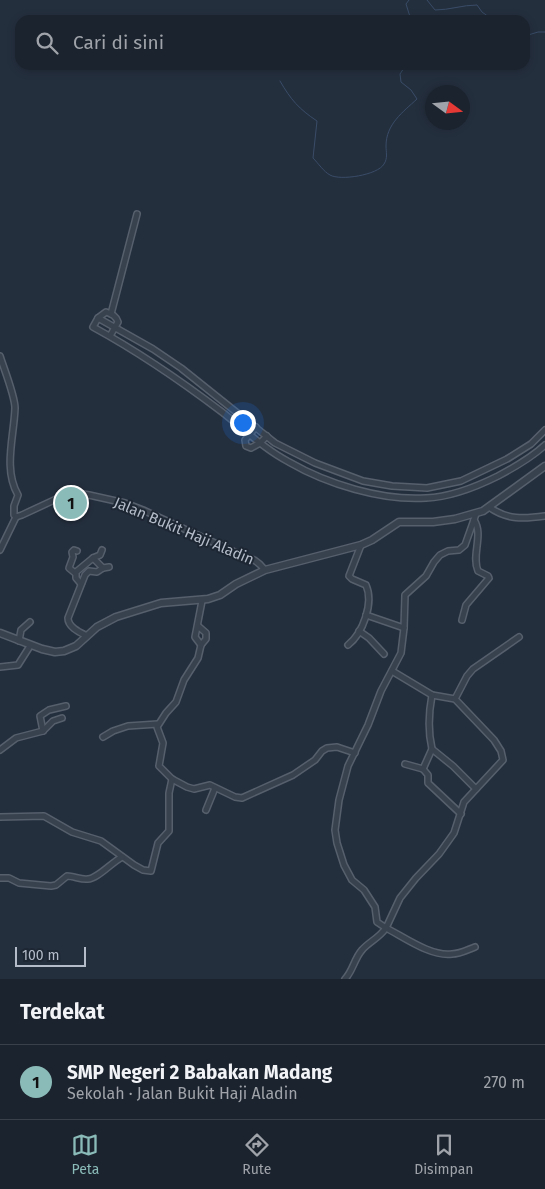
<!DOCTYPE html>
<html lang="id">
<meta charset="utf-8">
<style>
:root{--surface:#1b232e;--page:#242b36;--text:#f1f3f6;--muted:#a0a4aa;--line:#39404a;--accent:#8bbbb9}
body{margin:0;font-family:"Fira Sans",sans-serif;background:var(--page);color:var(--text)}
.compass{position:absolute;left:425px;top:85px;width:45px;height:45px;border-radius:50%;background:var(--surface);box-shadow:0 2px 8px #0003;rotate:105deg}
.scale{position:absolute;left:15px;bottom:12px;width:71px;box-sizing:border-box;padding-left:5px;border:2px solid #b4bcc9;border-top:0;font-size:14px;line-height:18px;white-space:nowrap;color:#b4bcc9;-webkit-text-stroke:4px #1d2633;paint-order:stroke}
.you{position:absolute;left:242px;top:422px;width:18px;height:18px;margin:-12px;border:4px solid #fff;border-radius:50%;background:#1a73e8;box-shadow:0 0 0 8px #1a73e833}
.badge{display:grid;place-items:center;width:32px;height:32px;border-radius:50%;background:var(--accent);color:#111;font-size:16px;font-weight:700}
.pin{position:absolute;translate:-50% -50%;border:2px solid #fff;box-shadow:0 1px 5px #0006}
.list{margin:0;padding:0;list-style:none}
h2{display:flex;justify-content:space-between;align-items:center;height:65px;margin:0;padding:0 20px;font-size:21px}
h2 small{font-size:16px;font-weight:400;color:var(--muted)}
.list li{display:grid;grid-template-columns:32px 1fr auto;gap:15px;align-items:center;box-sizing:border-box;height:75px;padding:0 20px;border-top:1px solid var(--line)}
.list b{display:block;font-size:19px;white-space:nowrap}
.list p{margin:0;font-size:16px;white-space:nowrap;color:var(--muted)}
.list em{font-size:16px;font-style:normal;color:var(--muted)}
.icon{flex:none;width:28px;height:28px;fill:none;stroke:currentColor;stroke-width:2;stroke-linecap:round;stroke-linejoin:round}
.map{position:relative;flex:none;width:545px;height:979px;overflow:hidden}
.search{position:absolute;background:var(--surface);box-shadow:0 2px 8px #0003;left:15px;right:15px;top:15px;height:55px;display:flex;align-items:center;gap:12px;box-sizing:border-box;padding:0 18px;border-radius:15px;color:var(--muted);font-size:19px}
.sheet{height:140px;background:var(--surface)}
nav{display:flex;justify-content:space-around;align-items:center;box-sizing:border-box;height:70px;border-top:1px solid var(--line);background:var(--surface);font-size:14px;color:var(--muted)}
nav a{display:grid;justify-items:center;gap:2px}
nav .on{color:var(--accent)}
.map>svg:first-child{display:block}
.lines{fill:none;stroke-linecap:round;stroke-linejoin:round}
.stream{stroke:#394c67;stroke-width:1}
.minor-casing{stroke:#565f6c;stroke-width:8}
.tertiary-casing{stroke:#565f6c;stroke-width:9}
.minor{stroke:#38414e;stroke-width:5}
.tertiary{stroke:#38414e;stroke-width:6}
.labels{text-anchor:middle;stroke-width:4;stroke-linejoin:round;paint-order:stroke}
.street-label{font-size:15px;fill:#b4bcc9;stroke:#1d2633}
</style>
<div class="map">
<svg width="545" height="979" viewBox="0 0 545 979">
<rect width="100%" height="100%" fill="#242f3e"/>
<g class="lines">
<g class="stream">
<polyline points="409,0 406,4 411,20"/>
<path d="M427,0L435,10C450,10 462,5 477,5L482,12L493,20"/>
<polyline points="525,36 538,32 545,32"/>
<path d="M280,81C291,100 299,109 317,121L313,158C318,163 324,172 330,175C340,181 378,175 384,164C388,158 386,152 386,146C386,124 403,112 417,99L411,90L401,82L400,74L406,65"/>
</g>
<defs>
<g id="minor">
<polyline points="111,314 137,214"/>
<polyline points="98,318 153,349 181,368 275,443 315,463 363,481 392,486 427,488 461,481 507,459 531,444 545,430"/>
<path d="M110,336L118,322C116,316 112,314 106,312L98,318L93,327C139,352 181,381 222,412C244,429 264,449 289,462C327,484 382,501 426,498C451,497 476,487 498,476C515,467 531,458 545,445"/>
<path d="M0,356C4,369 15,396 15,408C14,437 3,469 18,495L14,506V515L16,517L22,515L67,494L77,493L89,495L125,503L143,510L241,555C252,558 258,561 265,570"/>
<polyline points="256,427 245,440 246,446 251,448 260,443 267,436"/>
<path d="M489,507C507,520 524,519 545,516"/>
<polyline points="0,550 16,517"/>
<polyline points="93,558 103,568"/>
<polyline points="75,573 69,568 73,557 72,552 74,550 77,551"/>
<polyline points="81,584 76,578 76,572 93,558 100,555 102,550"/>
<polyline points="366,615 404,628"/>
<path d="M462,620L466,605L489,578L488,576L478,571C471,555 484,535 474,520"/>
<polyline points="198,626 206,633 206,639 201,645 198,658 184,680 176,702 166,713 157,727 163,743 159,766 172,779 187,787 194,789 210,785 235,797 242,798 293,775 315,760 322,751 327,748 337,747 355,753"/>
<polyline points="359,631 369,638 384,654"/>
<path d="M87,636C79,632 68,627 68,618L85,575L89,571L97,572L103,568L109,567"/>
<polyline points="19,641 21,630 30,622"/>
<polyline points="201,645 195,637 202,601"/>
<path d="M348,645C363,633 374,603 366,585L352,579L349,576L361,545"/>
<polyline points="0,667 18,665 30,646"/>
<path d="M392,671L432,695L455,699L494,740L501,751L503,760L464,802L454,833L439,854L416,878L400,898L386,928C404,937 431,957 452,954C460,954 467,950 475,947"/>
<path d="M432,695C429,711 428,732 432,749L453,766L476,789"/>
<polyline points="455,699 467,676 473,669 519,637"/>
<polyline points="43,731 40,716 49,710 66,706"/>
<polyline points="103,737 113,731 128,726 158,724"/>
<polyline points="0,750 16,738 43,731 53,721 62,718"/>
<polyline points="405,764 423,769 432,749"/>
<polyline points="423,769 428,775 428,783 461,814"/>
<polyline points="206,810 215,788"/>
<polyline points="0,817 44,816 72,832 101,841 134,865 143,870 151,871 158,843 169,831 169,793 172,779"/>
<path d="M0,878H9L19,883L51,886L56,885L67,876C74,876 81,880 88,879C97,879 111,863 122,857"/>
<path d="M345,979C353,971 354,959 362,950C370,941 378,939 386,928L377,922L375,907L364,890L352,880L344,865L337,843L335,830L339,800L348,766L368,725L381,691L401,653L404,628L405,595L426,576L434,562L440,555L448,551L459,550L465,545L476,514"/>
</g>
<polyline id="tertiary" points="0,633 42,649 55,652 64,651 76,646 97,627 116,617 161,603 208,599 220,595 236,584 265,570 361,545 372,540 399,522 433,522 455,519 483,511 545,466"/>
</defs>
<use href="#minor" class="minor-casing"/>
<use href="#tertiary" class="tertiary-casing"/>
<use href="#minor" class="minor"/>
<use href="#tertiary" class="tertiary"/>
</g>
<g class="labels">
<g class="street-label">
<text transform="translate(184 531) rotate(23)" y="5">Jalan Bukit Haji Aladin</text>
</g>
</g>
</svg>
<svg class="compass" viewBox="-18 -18 36 36"><path d="M0-13l5 13h-10z" fill="#e53935"/><path d="M0 13l5-13h-10z" fill="#a0a4aa"/></svg>
<div class="scale">100 m</div>
<div class="you"></div>
<div class="pin badge" style="left:71px;top:503px">1</div>
<div class="search"><svg class="icon" aria-label="search" viewBox="0 0 24 24"><circle cx="10" cy="10" r="6"/><path d="M15 15l6 6"/></svg>Cari di sini</div>
</div>
<section class="sheet">
<h2>Terdekat<small></small></h2>
<ul class="list">
<li><span class="badge">1</span><div><b>SMP Negeri 2 Babakan Madang</b><p>Sekolah · Jalan Bukit Haji Aladin</p></div><em>270 m</em></li>
</ul>
</section>
<nav>
<a class="on"><svg class="icon" aria-label="map" viewBox="0 0 24 24"><path d="M3 6l6-2 6 2 6-2v14l-6 2-6-2-6 2zM9 4v14M15 6v14"/></svg>Peta</a>
<a><svg class="icon" aria-label="directions" viewBox="0 0 24 24"><path d="M12 3l9 9-9 9-9-9zM9 14v-3h6M13 9l2 2-2 2"/></svg>Rute</a>
<a><svg class="icon" aria-label="saved" viewBox="0 0 24 24"><path d="M7 4h10v16l-5-4-5 4z"/></svg>Disimpan</a>
</nav>
